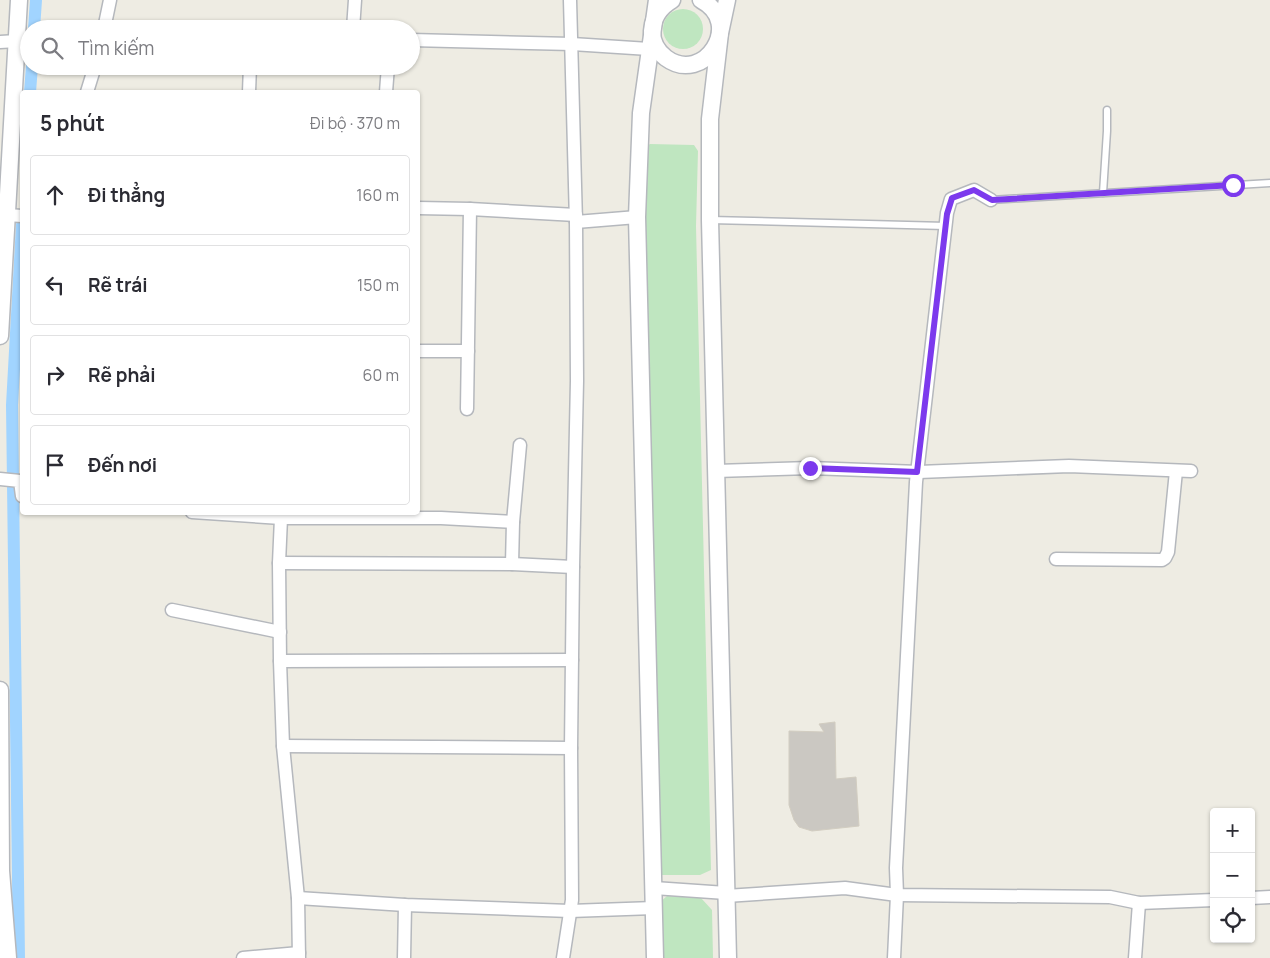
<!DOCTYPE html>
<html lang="vi">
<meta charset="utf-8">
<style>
:root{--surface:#fff;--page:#f7f7f7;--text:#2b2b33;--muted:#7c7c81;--line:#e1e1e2}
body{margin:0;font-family:Manrope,sans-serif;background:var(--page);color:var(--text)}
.controls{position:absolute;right:15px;bottom:15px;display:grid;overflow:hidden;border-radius:5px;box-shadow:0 1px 4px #0004}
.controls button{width:45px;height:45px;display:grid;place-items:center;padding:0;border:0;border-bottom:1px solid var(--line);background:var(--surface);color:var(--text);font:25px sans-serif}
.stop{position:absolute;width:15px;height:15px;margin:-11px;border:4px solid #7c3aed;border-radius:50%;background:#fff}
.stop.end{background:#7c3aed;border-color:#fff;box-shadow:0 1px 5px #0008}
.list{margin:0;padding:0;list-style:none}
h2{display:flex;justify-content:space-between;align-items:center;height:65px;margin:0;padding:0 20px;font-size:21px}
h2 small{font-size:16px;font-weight:400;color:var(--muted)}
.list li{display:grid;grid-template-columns:32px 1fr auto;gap:15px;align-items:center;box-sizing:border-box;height:80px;margin:0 10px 10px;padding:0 10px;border:1px solid var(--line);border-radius:5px}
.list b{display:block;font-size:19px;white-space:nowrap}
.list em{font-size:16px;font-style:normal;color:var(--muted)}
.icon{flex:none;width:28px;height:28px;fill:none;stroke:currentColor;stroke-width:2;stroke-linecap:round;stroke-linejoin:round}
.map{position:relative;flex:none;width:1270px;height:958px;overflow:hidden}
.search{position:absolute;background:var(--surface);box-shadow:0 1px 4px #0004;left:20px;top:20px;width:400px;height:55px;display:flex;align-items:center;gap:12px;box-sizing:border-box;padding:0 18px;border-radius:28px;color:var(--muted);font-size:19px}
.panel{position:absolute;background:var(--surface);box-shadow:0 1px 4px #0004;left:20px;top:90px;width:400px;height:425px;border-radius:5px}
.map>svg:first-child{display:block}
.green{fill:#bfe6c0}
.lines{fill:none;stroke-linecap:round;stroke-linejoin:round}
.canal{stroke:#a1d4ff;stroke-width:12}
.building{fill:#cbc8c2;stroke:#d2cdc1}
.service-casing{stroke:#b5b8bd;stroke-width:9}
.minor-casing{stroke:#b5b8bd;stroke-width:15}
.tertiary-casing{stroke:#b5b8bd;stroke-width:19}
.service{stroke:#fff;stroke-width:6}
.minor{stroke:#fff;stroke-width:12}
.tertiary{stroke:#fff;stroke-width:16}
.route{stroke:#7c3aed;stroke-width:6}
</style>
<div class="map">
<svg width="1270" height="958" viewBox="0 0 1270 958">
<rect width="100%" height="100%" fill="#eeece3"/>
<g class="green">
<circle cx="683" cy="29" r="20"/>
<polygon points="650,144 694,145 698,151 696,226 711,870 700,875 658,875 642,224 645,148"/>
<polygon points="667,896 701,898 712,910 713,958 659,958 658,904"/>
</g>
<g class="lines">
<g class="canal">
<polyline points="34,29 36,0"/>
<polyline points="30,92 32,66"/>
<polyline points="19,958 12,405 22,225"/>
</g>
</g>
<polygon class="building" points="835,722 836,779 856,777 859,826 812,831 799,827 794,820 789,805 789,731 824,732 819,724"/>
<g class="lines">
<defs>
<g id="service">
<polyline points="1103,193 1107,131 1107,110"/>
<polyline points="991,200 1270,183"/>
<polyline points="710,220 946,226"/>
</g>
<g id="minor">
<polyline points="104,29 110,0"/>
<polyline points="353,29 355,0"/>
<polyline points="411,40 572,44 649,49"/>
<polyline points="0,42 17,41"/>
<polyline points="182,66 186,66"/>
<polyline points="87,92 95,66"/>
<polyline points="249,92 250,66"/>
<polyline points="386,92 388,66"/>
<polyline points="418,208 470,209 576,215"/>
<polyline points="7,215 22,216"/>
<polyline points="576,222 637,217"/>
<polyline points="418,351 468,351"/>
<polyline points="467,409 470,209"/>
<polyline points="716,471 810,468 919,472 1069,466 1191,471"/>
<polyline points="0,479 20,481 22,496"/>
<polyline points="192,512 281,518 441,518 513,522"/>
<polyline points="281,518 279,563 280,661 283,746 298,898 299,958"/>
<polyline points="1056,559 1162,560 1165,558 1168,552 1176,471"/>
<polyline points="279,563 512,564 573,567"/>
<polyline points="512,564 513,522 520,445"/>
<polyline points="172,610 280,632"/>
<polyline points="280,661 572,660"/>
<polyline points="283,746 571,748"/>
<polyline points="654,888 726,893"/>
<polyline points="726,896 845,888 897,895 1110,897 1139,903 1214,900"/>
<polyline points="298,898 405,905 570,911 654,908"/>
<polyline points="1251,898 1270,897"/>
<polyline points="243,958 299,953"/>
<polyline points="404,958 405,905"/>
<polyline points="563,958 572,900 571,748 573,567 577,381 576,222 570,0"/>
<polyline points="894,958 897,895 896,868 916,482 947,213 951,199 974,190 991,200"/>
<polyline points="1135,958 1139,903"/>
</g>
<g id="tertiary">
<path d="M672,0C660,7 653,17 652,31C652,42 658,52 666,58C704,86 745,23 701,0"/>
<polyline points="727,0 720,33 710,119 710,220 728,958"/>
<polyline points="0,336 19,0"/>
<polyline points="0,690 1,871 8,958"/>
<polyline points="655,958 637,217 641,113 657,0"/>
</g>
</defs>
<use href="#service" class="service-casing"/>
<use href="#minor" class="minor-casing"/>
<use href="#tertiary" class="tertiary-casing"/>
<use href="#service" class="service"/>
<use href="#minor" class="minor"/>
<use href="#tertiary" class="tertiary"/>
</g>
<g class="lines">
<polyline class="route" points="810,468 917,472 947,214 952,198 974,190 992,200 1233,185"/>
</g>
</svg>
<div class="controls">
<button>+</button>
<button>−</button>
<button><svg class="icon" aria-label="locate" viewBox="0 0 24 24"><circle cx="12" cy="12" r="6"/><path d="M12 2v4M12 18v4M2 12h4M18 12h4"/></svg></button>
</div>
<div class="stop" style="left:1233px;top:185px"></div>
<div class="stop end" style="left:810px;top:468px"></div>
<div class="search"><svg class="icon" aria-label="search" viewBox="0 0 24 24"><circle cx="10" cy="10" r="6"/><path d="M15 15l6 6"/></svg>Tìm kiếm</div>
<section class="panel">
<h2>5 phút<small>Đi bộ · 370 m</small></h2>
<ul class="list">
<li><svg class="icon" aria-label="ahead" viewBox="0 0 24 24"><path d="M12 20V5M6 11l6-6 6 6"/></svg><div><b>Đi thẳng</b></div><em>160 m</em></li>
<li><svg class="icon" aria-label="left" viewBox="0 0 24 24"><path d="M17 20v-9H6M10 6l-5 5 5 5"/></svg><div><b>Rẽ trái</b></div><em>150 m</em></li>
<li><svg class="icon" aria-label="right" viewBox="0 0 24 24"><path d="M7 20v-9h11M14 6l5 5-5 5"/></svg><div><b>Rẽ phải</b></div><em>60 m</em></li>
<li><svg class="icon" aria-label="arrive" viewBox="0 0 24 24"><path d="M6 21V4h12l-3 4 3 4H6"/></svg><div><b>Đến nơi</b></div></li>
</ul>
</section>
</div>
